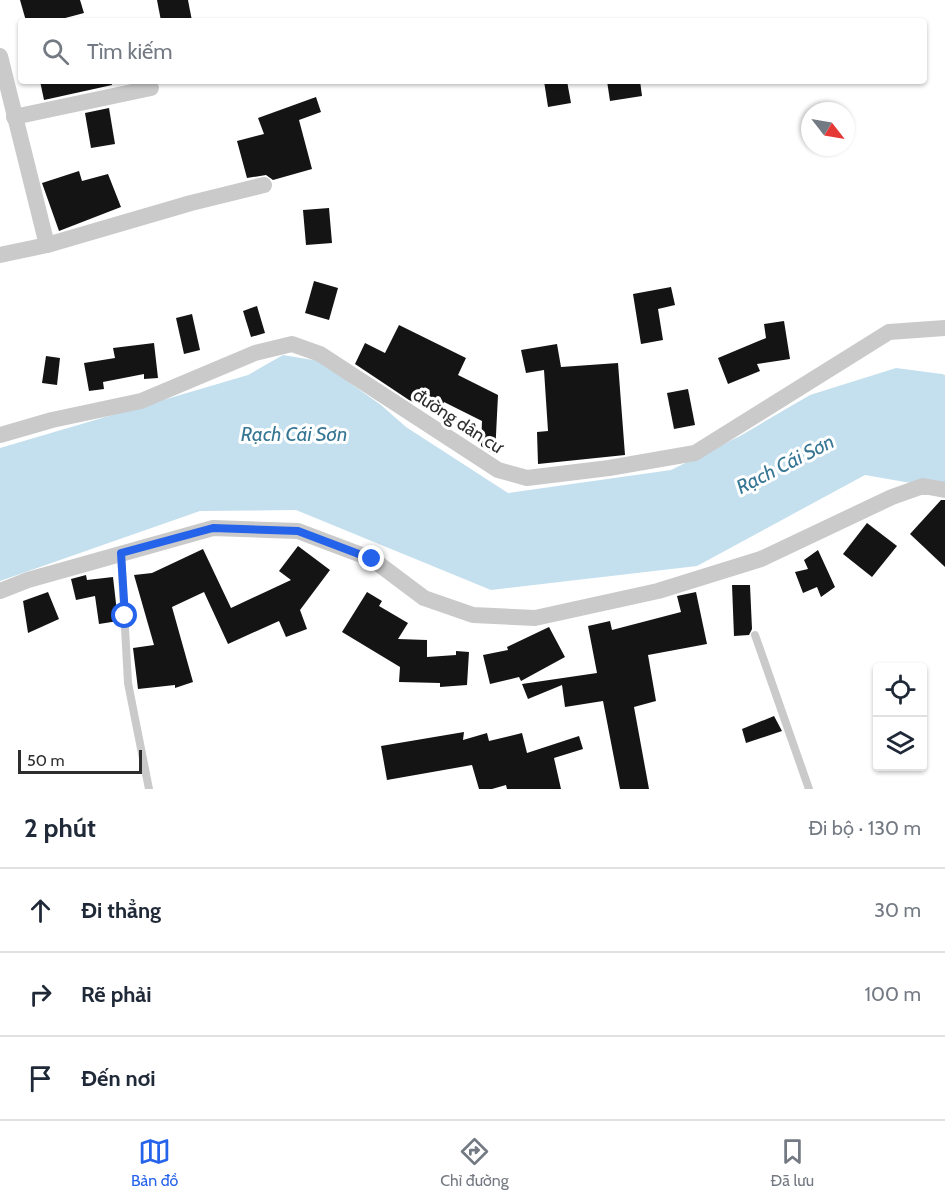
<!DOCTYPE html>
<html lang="vi">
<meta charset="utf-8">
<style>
:root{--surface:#fff;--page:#f6f6f7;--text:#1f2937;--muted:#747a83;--line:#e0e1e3;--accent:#2563eb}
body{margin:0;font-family:Cabin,sans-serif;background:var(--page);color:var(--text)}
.controls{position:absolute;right:18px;bottom:18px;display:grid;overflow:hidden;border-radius:6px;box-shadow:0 2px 4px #0004}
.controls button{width:54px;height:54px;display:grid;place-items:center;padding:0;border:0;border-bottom:2px solid var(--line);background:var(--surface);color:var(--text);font:30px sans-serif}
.compass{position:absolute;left:801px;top:102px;width:54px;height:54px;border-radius:50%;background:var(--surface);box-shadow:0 2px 4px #0004;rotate:121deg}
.scale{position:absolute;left:18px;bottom:15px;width:124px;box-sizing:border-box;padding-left:6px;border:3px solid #2d2d2d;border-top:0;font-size:16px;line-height:21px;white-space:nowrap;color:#2d2d2d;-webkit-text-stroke:4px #fff;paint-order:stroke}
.stop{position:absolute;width:18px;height:18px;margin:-14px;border:4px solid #2563eb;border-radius:50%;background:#fff}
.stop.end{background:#2563eb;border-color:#fff;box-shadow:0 2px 6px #0008}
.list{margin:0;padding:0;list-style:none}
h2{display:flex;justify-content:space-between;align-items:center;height:78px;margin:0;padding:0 24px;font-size:26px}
h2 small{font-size:20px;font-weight:400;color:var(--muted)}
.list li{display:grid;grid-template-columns:39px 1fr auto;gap:18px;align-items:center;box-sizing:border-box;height:84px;padding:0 24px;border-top:2px solid var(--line)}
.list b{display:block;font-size:22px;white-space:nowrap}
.list em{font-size:20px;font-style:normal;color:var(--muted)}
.icon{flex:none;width:33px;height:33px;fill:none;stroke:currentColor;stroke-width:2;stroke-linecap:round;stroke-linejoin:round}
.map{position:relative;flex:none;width:945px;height:789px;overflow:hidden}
.search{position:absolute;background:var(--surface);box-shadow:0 2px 4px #0004;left:18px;right:18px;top:18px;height:66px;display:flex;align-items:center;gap:15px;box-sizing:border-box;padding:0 21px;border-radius:6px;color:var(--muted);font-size:22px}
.sheet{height:330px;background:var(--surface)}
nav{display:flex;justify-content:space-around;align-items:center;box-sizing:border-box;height:84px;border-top:2px solid var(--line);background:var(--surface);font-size:16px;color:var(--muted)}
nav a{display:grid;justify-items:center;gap:3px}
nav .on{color:var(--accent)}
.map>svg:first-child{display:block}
.water{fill:#c4e0ee}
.building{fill:#141414}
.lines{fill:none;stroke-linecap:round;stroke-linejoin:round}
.lane{stroke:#cacaca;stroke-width:8}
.street{stroke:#cacaca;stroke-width:16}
.route{stroke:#2563eb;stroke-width:8}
.labels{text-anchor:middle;stroke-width:6;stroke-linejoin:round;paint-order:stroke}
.street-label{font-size:18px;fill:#2d2d2d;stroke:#fff}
.water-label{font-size:20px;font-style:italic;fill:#367695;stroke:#fff}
</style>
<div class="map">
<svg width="945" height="789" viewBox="0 0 945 789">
<rect width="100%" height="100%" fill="#fff"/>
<polygon class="water" points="283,355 319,361 381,405 406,427 508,493 671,470 740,436 810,395 896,368 942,374 945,375 945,489 865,475 697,566 491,590 296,510 200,511 0,581 0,448 248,375"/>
<g class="building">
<polygon points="20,0 80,0 84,13 54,21 26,21"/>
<polygon points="157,0 188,0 192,21 161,21"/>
<polygon points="40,81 111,81 112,85 44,100"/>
<polygon points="544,81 567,81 571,103 548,107"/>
<polygon points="607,81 640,81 642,96 610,101"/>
<polygon points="316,97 321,112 299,120 312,169 273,180 266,175 247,178 237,141 264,134 258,118"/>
<polygon points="109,108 115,144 91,148 85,113"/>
<polygon points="79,171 82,181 108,174 121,207 59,231 42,183"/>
<polygon points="329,208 332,243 306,245 303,210"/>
<polygon points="314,281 338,288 329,320 305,313"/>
<polygon points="671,287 675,305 658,309 663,340 641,344 633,294"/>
<polygon points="257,306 265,333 251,337 243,311"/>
<polygon points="192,314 200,350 184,354 176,318"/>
<polygon points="784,321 790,359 757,364 760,371 728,384 718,358 766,338 764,324"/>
<polygon points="399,325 466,358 458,375 498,395 495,455 481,446 482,421 444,402 438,414 409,400 355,364 365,343 385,353"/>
<polygon points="154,343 158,378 144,379 144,374 103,382 104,389 89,391 84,363 115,358 113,348"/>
<polygon points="557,344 561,367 618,363 625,455 538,464 537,432 548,431 544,370 526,373 521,350"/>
<polygon points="46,356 60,358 57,385 42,383"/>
<polygon points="688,389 695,425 674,429 667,393"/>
<polygon points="941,500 945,500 945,567 910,534"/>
<polygon points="867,523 897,546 872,577 843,554"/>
<polygon points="298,546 330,570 300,610 307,629 286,637 279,621 228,644 204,592 172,607 193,682 175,688 175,685 138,689 133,648 154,645 134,575 152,573 203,549 231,608 291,580 279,571"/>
<polygon points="818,550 835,587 821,597 817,587 803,593 795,572 808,569 804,560"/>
<polygon points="86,575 87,580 113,577 118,621 99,624 95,596 76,600 71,579"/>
<polygon points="732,585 750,585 752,629 749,635 734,636"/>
<polygon points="48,592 59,619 28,633 23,601"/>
<polygon points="367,592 382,601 379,606 408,623 398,639 427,640 427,657 456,655 456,651 469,652 467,685 440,687 440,683 399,682 400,667 342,632"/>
<polygon points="696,592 707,644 648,655 656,701 634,707 649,789 620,789 603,701 565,707 562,685 528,699 522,684 597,673 588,626 610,621 612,630 681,612 677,596"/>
<polygon points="549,627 565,657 521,681 519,677 490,684 483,655 508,650 507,647"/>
<polygon points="774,716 782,731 746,743 742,729"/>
<polygon points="464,732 463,740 487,733 489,741 522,733 527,753 579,736 583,749 554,758 561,789 507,789 506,785 492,789 479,789 472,765 387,780 381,746"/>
</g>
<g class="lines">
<g class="lane">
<polyline points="121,554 128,683 149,789"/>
<polyline points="755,635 809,789"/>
</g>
<g class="street">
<polyline points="0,56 47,245 0,255"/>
<polyline points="14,117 151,88"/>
<polyline points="47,245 191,203 264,185"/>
<polyline points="0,435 52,420 141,401 255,353 292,344 320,354 498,470 527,478 609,468 695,453 889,332 945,328"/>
<polyline points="0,591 28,580 213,528 298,531 372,559 424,598 473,615 535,618 658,591 761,559 892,497 923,486 945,490"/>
</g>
</g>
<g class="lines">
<polyline class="route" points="125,616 121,553 213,528 298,531 372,559"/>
</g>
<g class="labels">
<g class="street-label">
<text transform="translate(458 421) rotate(33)" y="6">đường dân cư</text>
</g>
<g class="water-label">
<text x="294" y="441">Rạch Cái Sơn</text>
<text transform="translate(785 464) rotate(-27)" y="7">Rạch Cái Sơn</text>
</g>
</g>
</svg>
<div class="controls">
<button><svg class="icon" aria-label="locate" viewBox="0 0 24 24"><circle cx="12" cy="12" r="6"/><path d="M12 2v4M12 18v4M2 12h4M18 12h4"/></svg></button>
<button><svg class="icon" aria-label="layers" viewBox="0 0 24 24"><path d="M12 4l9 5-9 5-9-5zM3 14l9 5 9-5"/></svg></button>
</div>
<svg class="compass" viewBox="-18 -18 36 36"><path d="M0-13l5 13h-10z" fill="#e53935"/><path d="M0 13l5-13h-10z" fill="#747a83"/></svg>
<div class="scale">50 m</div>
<div class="stop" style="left:125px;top:616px"></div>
<div class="stop end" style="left:372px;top:559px"></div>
<div class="search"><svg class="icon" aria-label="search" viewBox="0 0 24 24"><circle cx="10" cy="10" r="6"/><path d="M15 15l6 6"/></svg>Tìm kiếm</div>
</div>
<section class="sheet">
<h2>2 phút<small>Đi bộ · 130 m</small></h2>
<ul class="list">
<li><svg class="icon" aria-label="ahead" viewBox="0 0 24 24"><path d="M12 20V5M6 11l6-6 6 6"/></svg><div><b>Đi thẳng</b></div><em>30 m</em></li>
<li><svg class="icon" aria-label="right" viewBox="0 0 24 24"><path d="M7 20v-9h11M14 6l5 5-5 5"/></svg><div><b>Rẽ phải</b></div><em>100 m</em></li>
<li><svg class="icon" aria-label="arrive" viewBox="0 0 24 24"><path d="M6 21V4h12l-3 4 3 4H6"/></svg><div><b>Đến nơi</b></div></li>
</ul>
</section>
<nav>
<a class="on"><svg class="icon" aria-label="map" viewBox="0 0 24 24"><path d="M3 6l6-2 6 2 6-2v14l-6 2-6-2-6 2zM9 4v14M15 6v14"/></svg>Bản đồ</a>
<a><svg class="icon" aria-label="directions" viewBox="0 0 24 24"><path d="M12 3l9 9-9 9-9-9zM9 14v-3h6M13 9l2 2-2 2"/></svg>Chỉ đường</a>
<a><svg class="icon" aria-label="saved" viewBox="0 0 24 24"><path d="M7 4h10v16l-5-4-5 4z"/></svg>Đã lưu</a>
</nav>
